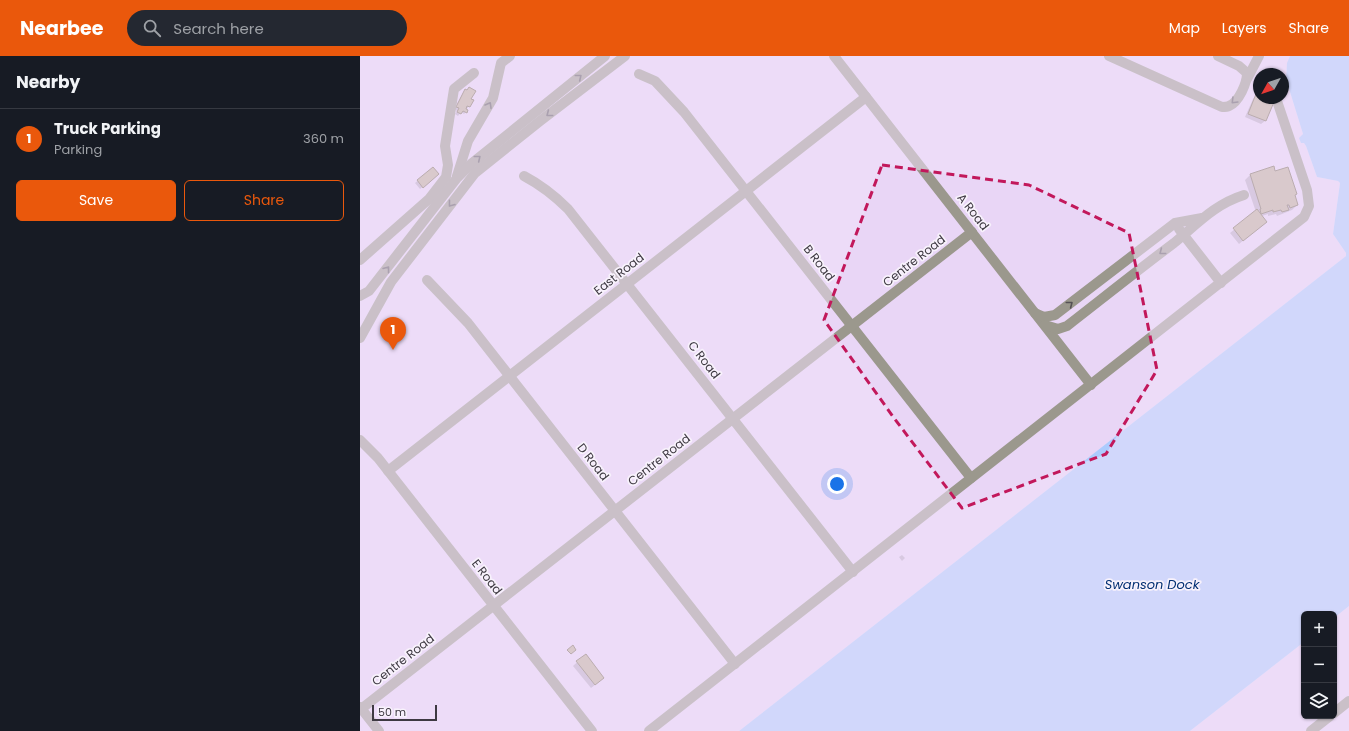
<!DOCTYPE html>
<meta charset="utf-8">
<style>
:root{--surface:#171b24;--page:#242831;--text:#f1f3f6;--muted:#9ea1a6;--line:#363941;--accent:#ea580c}
body{margin:0;font-family:Poppins,sans-serif;background:var(--page);color:var(--text)}
.controls{position:absolute;right:12px;bottom:12px;display:grid;overflow:hidden;border-radius:6px;box-shadow:0 1px 3px #0004}
.controls button{width:36px;height:36px;display:grid;place-items:center;padding:0;border:0;border-bottom:1px solid var(--line);background:var(--surface);color:var(--text);font:20px sans-serif}
.compass{position:absolute;left:893px;top:12px;width:36px;height:36px;border-radius:50%;background:var(--surface);box-shadow:0 1px 3px #0004;rotate:230deg}
.scale{position:absolute;left:12px;bottom:10px;width:65px;box-sizing:border-box;padding-left:4px;border:2px solid #3e3942;border-top:0;font-size:11px;line-height:14px;white-space:nowrap;color:#3e3942;-webkit-text-stroke:3px #f8f2fc;paint-order:stroke}
.you{position:absolute;left:477px;top:428px;width:14px;height:14px;margin:-10px;border:3px solid #fff;border-radius:50%;background:#1a73e8;box-shadow:0 0 0 6px #1a73e833}
.badge{display:grid;place-items:center;width:26px;height:26px;border-radius:50%;background:var(--accent);color:#fff;font-size:13px;font-weight:700}
.pin{position:absolute;translate:-50% -33px;filter:drop-shadow(0 1px 2px #0008)}
.pin::after{content:'';position:absolute;top:21px;width:14px;height:12px;background:inherit;clip-path:polygon(0 0,100% 0,50% 100%)}
.list{margin:0;padding:0;list-style:none}
h2{display:flex;justify-content:space-between;align-items:center;height:52px;margin:0;padding:0 16px;font-size:17px}
h2 small{font-size:13px;font-weight:400;color:var(--muted)}
.list li{display:grid;grid-template-columns:26px 1fr auto;gap:12px;align-items:center;box-sizing:border-box;height:60px;padding:0 16px;border-top:1px solid var(--line)}
.list b{display:block;font-size:15px;white-space:nowrap}
.list p{margin:0;font-size:13px;white-space:nowrap;color:var(--muted)}
.list em{font-size:13px;font-style:normal;color:var(--muted)}
.actions{display:flex;gap:8px;padding:12px 16px}
.actions a{flex:1;padding:9px 0;border:1px solid var(--accent);border-radius:6px;text-align:center;font-size:14px;color:var(--accent)}
.actions .main{background:var(--accent);color:#fff}
.icon{flex:none;width:22px;height:22px;fill:none;stroke:currentColor;stroke-width:2;stroke-linecap:round;stroke-linejoin:round}
.map{position:relative;flex:none;width:989px;height:675px;overflow:hidden}
header{display:flex;align-items:center;gap:24px;box-sizing:border-box;height:56px;padding:0 20px;background:var(--accent);color:#fff}
header strong{font-size:19px}
nav{display:flex;gap:22px;margin-inline-start:auto;font-size:14px}
.search{width:280px;height:36px;background:var(--page);display:flex;align-items:center;gap:10px;box-sizing:border-box;padding:0 14px;border-radius:22px;color:var(--muted);font-size:15px}
main{display:flex}
aside{flex:1;background:var(--surface)}
.map>svg:first-child{display:block}
.built{fill:#e9d6f6;fill-rule:evenodd}
.water{fill:#accbfd}
.shadow{fill:#0003}
.building{fill:#bcac95;stroke:#796b55}
.lines{fill:none;stroke-linecap:round;stroke-linejoin:round}
.minor{stroke:#9b988d;stroke-width:10}
.oneway{stroke:#555155}
.marked{fill:none;stroke:#c2185b;stroke-width:3;stroke-dasharray:8 5;stroke-linejoin:round}
.labels{text-anchor:middle;stroke-width:3.5;stroke-linejoin:round;paint-order:stroke}
.street-label{font-size:12px;fill:#3e3942;stroke:#f8f2fc}
.water-label{font-size:13px;font-style:italic;fill:#032f73;stroke:#f8f2fc}
</style>
<header>
<strong>Nearbee</strong>
<div class="search"><svg class="icon" aria-label="search" viewBox="0 0 24 24"><circle cx="10" cy="10" r="6"/><path d="M15 15l6 6"/></svg>Search here</div>
<nav><a>Map</a><a>Layers</a><a>Share</a></nav>
</header>
<main>
<aside>
<h2>Nearby<small></small></h2>
<ul class="list">
<li><span class="badge">1</span><div><b>Truck Parking</b><p>Parking</p></div><em>360 m</em></li>
</ul>
<div class="actions"><a class="main">Save</a><a>Share</a></div>
</aside>
<div class="map">
<svg width="989" height="675" viewBox="0 0 989 675">
<rect width="100%" height="100%" fill="#f0e1fa"/>
<g class="built">
<path d="M0,0H930L926,14L928,30L943,78L942,80L944,87L946,90L957,121L978,125L980,127L973,178L986,197V200L379,675H0ZM899,18H923V42H899Z"/>
<polygon points="989,550 989,675 830,675 944,586 944,660 974,660 974,562"/>
</g>
<polygon class="water" points="930,0 989,0 989,550 974,562 974,558 944,558 944,586 830,675 379,675 986,200 986,197 973,178 980,127 978,125 957,121 946,90 944,87 941,87 939,82 943,78 926,23 927,7"/>
<g class="shadow">
<polygon points="103,37 113,45 106,54 106,56 104,58 101,56 98,60 95,58 97,55 94,53"/>
<polygon points="896,39 899,41 899,42 902,42 913,46 905,65 901,68 885,61 893,43"/>
<polygon points="913,111 914,116 934,139 937,149 932,154 917,160 916,158 908,160 908,158 902,160 906,166 879,188 870,177 896,156 885,124 890,119"/>
<polygon points="73,112 76,120 60,133 55,127"/>
<polygon points="542,499 545,502 542,505 539,501"/>
<polygon points="225,599 240,625 231,632 213,610"/>
</g>
<g class="building">
<polygon points="109,31 116,35 111,43 114,44 110,51 107,50 106,53 108,54 107,57 103,55 101,58 97,56 99,52 96,51 105,33 107,34"/>
<polygon points="896,38 899,39 899,42 905,42 914,46 906,65 888,58"/>
<polygon points="914,110 915,115 928,111 937,138 935,139 938,149 930,152 929,149 927,149 929,154 922,156 921,154 913,156 913,154 901,158 900,153 901,153 890,118"/>
<polygon points="73,111 79,118 63,132 57,124"/>
<polygon points="897,153 907,166 883,185 873,172"/>
<polygon points="213,589 216,594 211,598 207,594"/>
<polygon points="226,598 244,622 235,629 216,605"/>
</g>
<g class="lines">
<g class="minor">
<polyline points="474,0 731,329"/>
<path d="M749,0L862,51C865,51 867,51 869,50C879,46 887,27 887,17L879,10L858,0"/>
<polyline points="279,18 295,25 324,56 611,422"/>
<polyline points="887,23 899,0"/>
<polyline points="97,120 108,85 133,42 141,7 150,0"/>
<path d="M164,120C181,129 194,139 208,153L493,516"/>
<polyline points="819,173 861,227"/>
<polyline points="0,204 69,143 86,121 88,109 85,90 94,33 114,17"/>
<polyline points="67,224 108,267 375,608"/>
<polyline points="0,240 9,235 97,122 111,108 245,0"/>
<polyline points="675,257 684,261 695,259 815,167 842,162"/>
<path d="M685,269L698,273L707,270C743,242 778,214 814,187C837,168 855,148 884,139"/>
<polyline points="0,282 31,226 115,117 180,65 265,0"/>
<polyline points="0,384 18,402 232,675"/>
<polyline points="28,415 506,41"/>
<polyline points="0,651 19,675"/>
<polyline points="1,653 612,176"/>
<polyline points="974,657 989,645"/>
<polyline points="289,675 944,161 949,150 947,134 916,42"/>
<polyline points="951,675 970,660"/>
</g>
</g>
<defs><path id="oneway-chevron" d="M-2-3.5L2.5 0L-2 3.5" fill="none" stroke-width="1.6" stroke-linecap="round" stroke-linejoin="round"/></defs>
<g class="oneway">
<use href="#oneway-chevron" transform="translate(219 21) rotate(-39)"/>
<use href="#oneway-chevron" transform="translate(874 45) rotate(135)"/>
<use href="#oneway-chevron" transform="translate(129 49) rotate(-60)"/>
<use href="#oneway-chevron" transform="translate(189 58) rotate(142)"/>
<use href="#oneway-chevron" transform="translate(118 102) rotate(-39)"/>
<use href="#oneway-chevron" transform="translate(91 148) rotate(128)"/>
<use href="#oneway-chevron" transform="translate(802 196) rotate(142)"/>
<use href="#oneway-chevron" transform="translate(27 213) rotate(-52)"/>
<use href="#oneway-chevron" transform="translate(710 248) rotate(-38)"/>
</g>
<path d="M0 0H989V675H0ZM522,109L669,129L769,177L797,314L746,398L602,452L534,362L464,264Z" fill="#f0e1fa" fill-opacity=".55" fill-rule="evenodd"/>
<path class="marked" d="M522,109L669,129L769,177L797,314L746,398L602,452L534,362L464,264Z"/>
<g class="labels">
<g class="street-label">
<text transform="translate(613 156) rotate(52)" y="4">A Road</text>
<text transform="translate(554 205) rotate(-38)" y="4">Centre Road</text>
<text transform="translate(459 207) rotate(52)" y="4">B Road</text>
<text transform="translate(259 218) rotate(-38)" y="4">East Road</text>
<text transform="translate(344 304) rotate(52)" y="4">C Road</text>
<text transform="translate(299 404) rotate(-38)" y="4">Centre Road</text>
<text transform="translate(233 406) rotate(52)" y="4">D Road</text>
<text transform="translate(127 521) rotate(52)" y="4">E Road</text>
<text transform="translate(43 604) rotate(-38)" y="4">Centre Road</text>
</g>
<g class="water-label">
<text x="792" y="533">Swanson Dock</text>
</g>
</g>
</svg>
<div class="controls">
<button>+</button>
<button>−</button>
<button><svg class="icon" aria-label="layers" viewBox="0 0 24 24"><path d="M12 4l9 5-9 5-9-5zM3 14l9 5 9-5"/></svg></button>
</div>
<svg class="compass" viewBox="-18 -18 36 36"><path d="M0-13l5 13h-10z" fill="#e53935"/><path d="M0 13l5-13h-10z" fill="#9ea1a6"/></svg>
<div class="scale">50 m</div>
<div class="you"></div>
<div class="pin badge" style="left:33px;top:294px">1</div>
</div>
</main>
